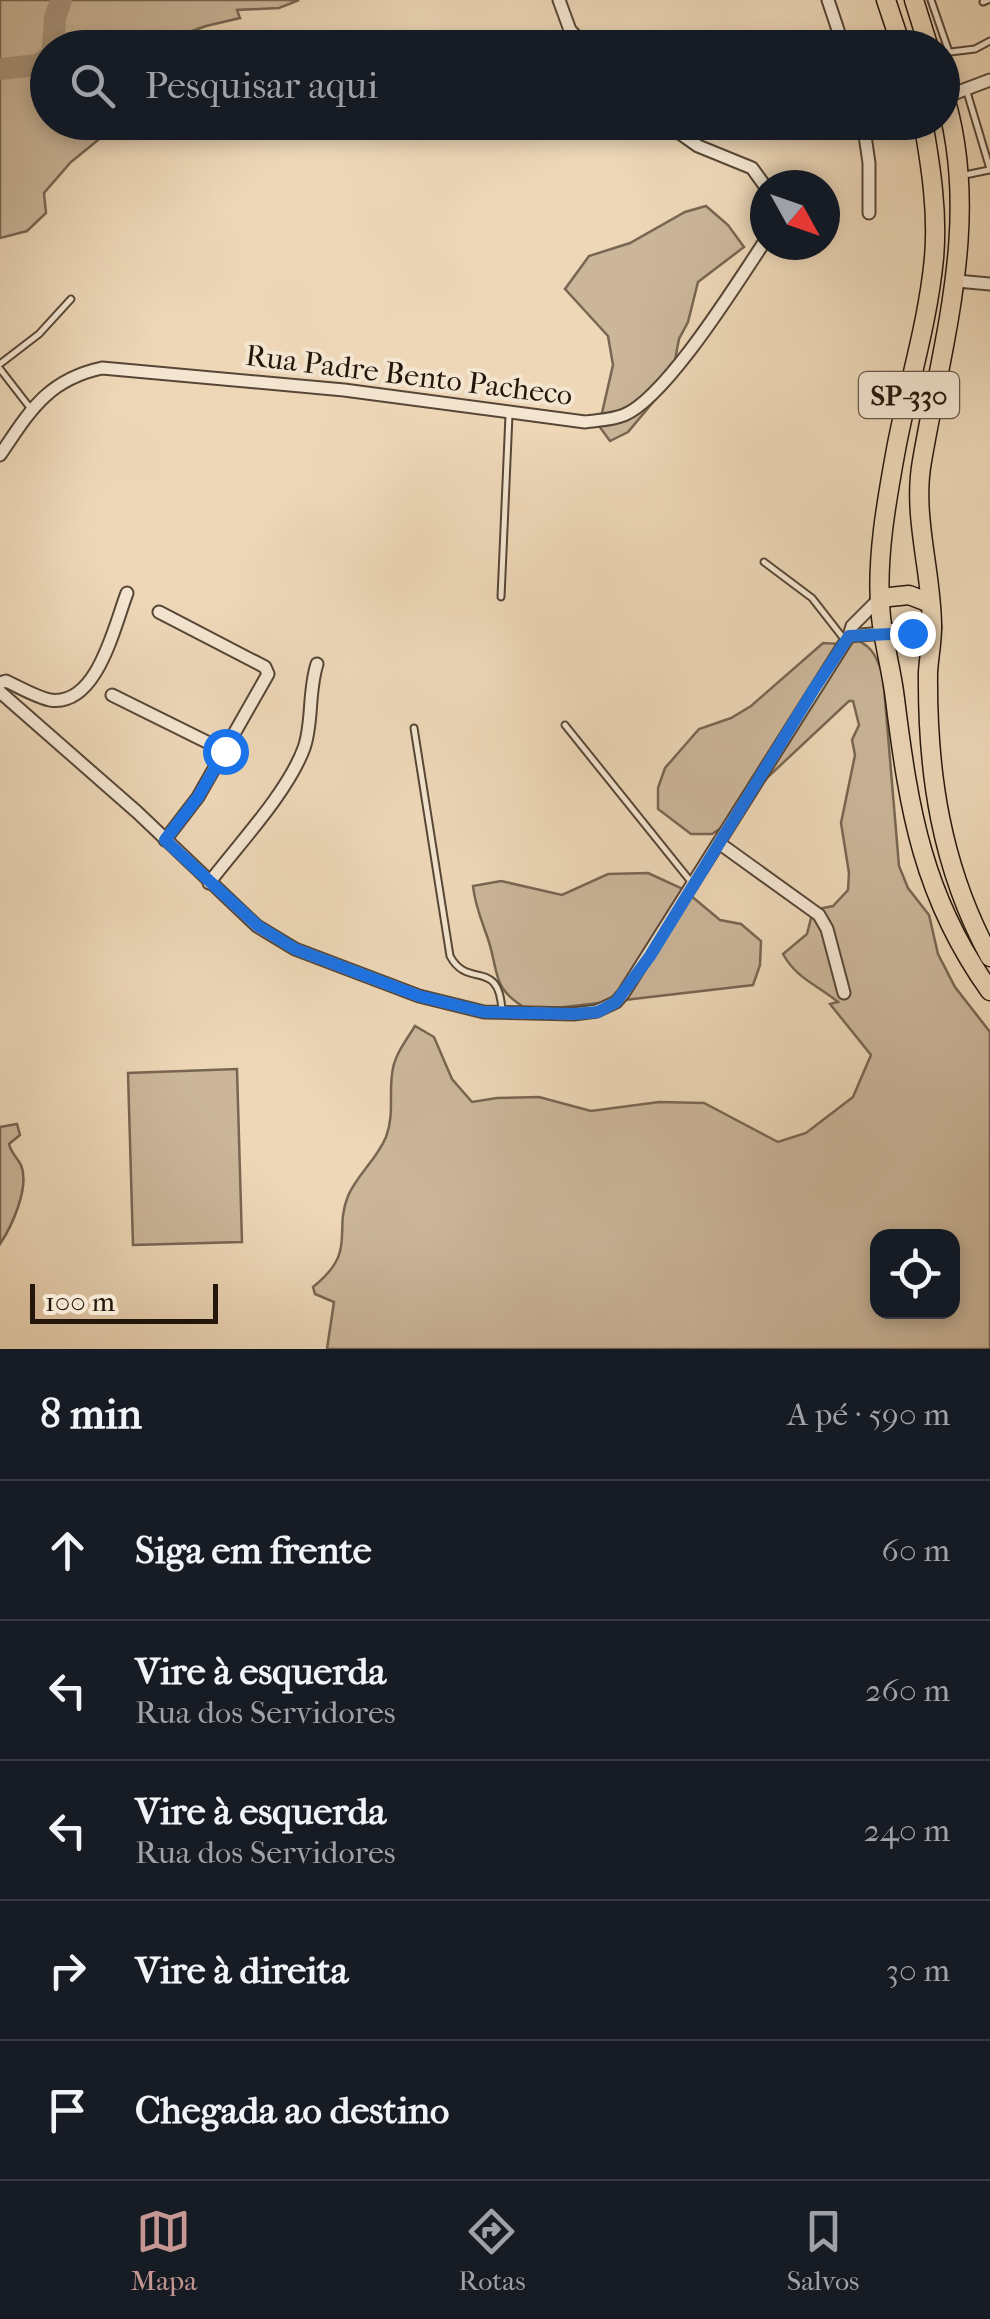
<!DOCTYPE html>
<html lang="pt">
<meta charset="utf-8">
<style>
:root{--surface:#171b24;--page:#20242c;--text:#f1f3f6;--muted:#9ea1a6;--line:#363941;--accent:#c59692}
body{margin:0;font-family:"IM FELL French Canon",serif;background:var(--page);color:var(--text)}
.controls{position:absolute;right:30px;bottom:30px;display:grid;overflow:hidden;border-radius:20px;box-shadow:0 5px 15px #0003}
.controls button{width:90px;height:90px;display:grid;place-items:center;padding:0;border:0;border-bottom:2px solid var(--line);background:var(--surface);color:var(--text);font:50px sans-serif}
.compass{position:absolute;left:750px;top:170px;width:90px;height:90px;border-radius:50%;background:var(--surface);box-shadow:0 5px 15px #0003;rotate:130deg}
.scale{position:absolute;left:30px;bottom:25px;width:188px;box-sizing:border-box;padding-left:10px;border:5px solid #25160b;border-top:0;font-size:28px;line-height:35px;white-space:nowrap;color:#25160b;-webkit-text-stroke:8px #f3e5d0;paint-order:stroke}
.stop{position:absolute;width:30px;height:30px;margin:-22px;border:8px solid #1a73e8;border-radius:50%;background:#fff}
.stop.end{background:#1a73e8;border-color:#fff;box-shadow:0 2px 10px #0008}
.list{margin:0;padding:0;list-style:none}
h2{display:flex;justify-content:space-between;align-items:center;height:130px;margin:0;padding:0 40px;font-size:42px}
h2 small{font-size:32px;font-weight:400;color:var(--muted)}
.list li{display:grid;grid-template-columns:65px 1fr auto;gap:30px;align-items:center;box-sizing:border-box;height:140px;padding:0 40px;border-top:2px solid var(--line)}
.list b{display:block;font-size:38px;white-space:nowrap}
.list p{margin:0;font-size:32px;white-space:nowrap;color:var(--muted)}
.list em{font-size:32px;font-style:normal;color:var(--muted)}
.icon{flex:none;width:55px;height:55px;fill:none;stroke:currentColor;stroke-width:2;stroke-linecap:round;stroke-linejoin:round}
.map{position:relative;flex:none;width:990px;height:1349px;overflow:hidden}
.search{position:absolute;background:var(--surface);box-shadow:0 5px 15px #0003;left:30px;right:30px;top:30px;height:110px;display:flex;align-items:center;gap:25px;box-sizing:border-box;padding:0 35px;border-radius:55px;color:var(--muted);font-size:38px}
.sheet{height:830px;background:var(--surface)}
nav{display:flex;justify-content:space-around;align-items:center;box-sizing:border-box;height:140px;border-top:2px solid var(--line);background:var(--surface);font-size:28px;color:var(--muted)}
nav a{display:grid;justify-items:center;gap:5px}
nav .on{color:var(--accent)}
.map>svg:first-child{display:block}
.green{fill:#cbb69a;stroke:#786652;stroke-width:2.5;fill-rule:evenodd}
.lines{fill:none;stroke-linecap:round;stroke-linejoin:round}
.river{stroke:#a9957d;stroke-width:22}
.service-casing{stroke:#574636;stroke-width:9}
.minor-casing{stroke:#574636;stroke-width:15}
.primary-casing{stroke:#25160b;stroke-width:21}
.service{stroke:#f3e5d0;stroke-width:5}
.minor{stroke:#f3e5d0;stroke-width:11}
.primary{stroke:#edd7b7;stroke-width:18}
.route{stroke:#1a73e8;stroke-width:12}
.labels{text-anchor:middle;stroke-width:8;stroke-linejoin:round;paint-order:stroke}
.shield{fill:#f3e5d0;stroke:#635446;stroke-width:2.5}
.shield-label{font-size:28px;font-weight:bold;fill:#25160b}
.street-label{font-size:30px;fill:#25160b;stroke:#f3e5d0}
</style>
<div class="map">
<svg width="990" height="1349" viewBox="0 0 990 1349">
<rect width="100%" height="100%" fill="#edd7b7"/>
<filter id="stains"><feTurbulence type="fractalNoise" baseFrequency=".002" numOctaves="4"/><feColorMatrix values="0 0 0 0 .2 0 0 0 0 .09 0 0 0 0 .02 0 0 0 .5 -.17"/></filter>
<radialGradient id="worn" r=".72"><stop offset=".6" stop-color="#630" stop-opacity="0"/><stop offset="1" stop-color="#630" stop-opacity=".3"/></radialGradient>
<g class="green">
<polygon points="0,0 299,0 279,8 237,10 240,18 206,26 148,47 48,48 48,122 119,123 71,162 44,193 46,213 27,231 0,238"/>
<polygon points="706,206 728,225 744,247 698,282 688,322 679,339 675,360 659,395 628,432 610,441 599,426 613,365 608,336 565,289 589,256 630,243 685,212"/>
<path d="M846,636C870,643 876,653 883,676L899,866L908,888L929,915L938,954L955,987L990,1032V1349H327L334,1302L315,1294L313,1287C358,1251 333,1233 348,1196C357,1175 377,1159 386,1137C395,1113 388,1092 393,1068C396,1053 407,1039 415,1026L434,1037L452,1079L472,1102L497,1098L539,1097L591,1111L659,1102L704,1103L778,1142L806,1133L853,1097L871,1055L830,1004L838,1002C817,985 796,978 783,954L807,934L813,910L833,906L848,890L849,873L841,823L855,755L852,740L859,725L853,701H849L769,776L728,823L712,834H691L658,809V788L665,768L699,729L731,718L751,706L823,643L840,644ZM878,1236H952V1312H878Z"/>
<path d="M648,873L683,889L720,920L741,924L761,941L760,965L753,985L530,1011C490,988 500,975 488,939C482,921 475,906 473,886L501,881L562,895L608,874Z"/>
<polygon points="237,1069 242,1242 133,1245 128,1073"/>
<path d="M17,1124L20,1135L9,1144C11,1153 17,1157 21,1165C30,1187 12,1226 0,1244V1127Z"/>
</g>
<g class="lines">
<g class="river">
<polyline points="53,48 55,18 61,0"/>
<polyline points="0,69 37,65 48,58"/>
</g>
<defs>
<g id="service">
<polyline points="931,0 949,52"/>
<polyline points="983,2 988,0"/>
<polyline points="942,53 975,49 990,41"/>
<polyline points="967,92 990,169"/>
<polyline points="960,176 989,170"/>
<polyline points="0,364 39,334 71,299"/>
<polyline points="0,369 31,409"/>
<polyline points="764,562 812,598 844,639"/>
<polyline points="501,597 509,415"/>
<polyline points="565,725 692,883"/>
<path d="M414,728L450,956C468,990 499,957 502,1011"/>
</g>
<g id="minor">
<polyline points="559,0 570,30 587,48"/>
<polyline points="828,0 844,48"/>
<polyline points="945,97 990,80"/>
<polyline points="664,122 698,146 752,168 765,186"/>
<polyline points="863,122 869,163 869,213"/>
<polyline points="957,281 990,284"/>
<path d="M0,455C30,411 47,380 102,368L344,390L585,422C598,420 612,420 624,415C666,398 737,283 765,241"/>
<polyline points="159,612 265,667 268,674 198,797 165,840"/>
<polyline points="849,636 884,633"/>
<path d="M0,683L6,681C19,687 36,697 50,700C97,707 114,627 127,593"/>
<polyline points="0,692 137,812 257,926 295,949 419,996 484,1012 574,1014 597,1011 616,1002 623,994 849,636 852,626 880,598"/>
<polyline points="112,695 225,751"/>
<polyline points="719,843 819,915 827,929 844,993"/>
<path d="M209,883C238,845 288,792 304,748C313,723 308,692 317,664"/>
</g>
<g id="primary">
<polyline points="886,0 902,48"/>
<polyline points="914,0 929,48"/>
<path d="M942,88C983,212 943,338 922,461C912,516 932,572 932,627C932,642 929,657 928,672C927,773 941,867 990,957"/>
<path d="M923,122C931,167 938,213 934,258C928,322 909,382 897,444C887,498 875,562 881,617C884,645 892,672 895,699C909,811 923,897 990,991"/>
<polyline points="880,598 909,595 930,603"/>
<polyline points="884,633 912,633 932,627"/>
</g>
</defs>
<use href="#service" class="service-casing"/>
<use href="#minor" class="minor-casing"/>
<use href="#primary" class="primary-casing"/>
<use href="#service" class="service"/>
<use href="#minor" class="minor"/>
<use href="#primary" class="primary"/>
</g>
<g class="lines">
<polyline class="route" points="225,751 198,797 165,840 258,926 295,949 419,996 484,1012 574,1014 598,1012 616,1002 650,956 814,689 849,636 912,633"/>
</g>
<g class="labels">
<rect class="shield" x="859" y="372" width="100" height="46" rx="8"/>
<g class="shield-label">
<text x="909" y="405">SP-330</text>
</g>
<g class="street-label">
<text transform="translate(409 375) rotate(7)" y="10">Rua Padre Bento Pacheco</text>
</g>
</g>
<rect width="100%" height="100%" filter="url(#stains)"/>
<rect width="100%" height="100%" fill="url(#worn)"/>
</svg>
<div class="controls">
<button><svg class="icon" aria-label="locate" viewBox="0 0 24 24"><circle cx="12" cy="12" r="6"/><path d="M12 2v4M12 18v4M2 12h4M18 12h4"/></svg></button>
</div>
<svg class="compass" viewBox="-18 -18 36 36"><path d="M0-13l5 13h-10z" fill="#e53935"/><path d="M0 13l5-13h-10z" fill="#9ea1a6"/></svg>
<div class="scale">100 m</div>
<div class="stop" style="left:225px;top:751px"></div>
<div class="stop end" style="left:912px;top:633px"></div>
<div class="search"><svg class="icon" aria-label="search" viewBox="0 0 24 24"><circle cx="10" cy="10" r="6"/><path d="M15 15l6 6"/></svg>Pesquisar aqui</div>
</div>
<section class="sheet">
<h2>8 min<small>A pé · 590 m</small></h2>
<ul class="list">
<li><svg class="icon" aria-label="ahead" viewBox="0 0 24 24"><path d="M12 20V5M6 11l6-6 6 6"/></svg><div><b>Siga em frente</b></div><em>60 m</em></li>
<li><svg class="icon" aria-label="left" viewBox="0 0 24 24"><path d="M17 20v-9H6M10 6l-5 5 5 5"/></svg><div><b>Vire à esquerda</b><p>Rua dos Servidores</p></div><em>260 m</em></li>
<li><svg class="icon" aria-label="left" viewBox="0 0 24 24"><path d="M17 20v-9H6M10 6l-5 5 5 5"/></svg><div><b>Vire à esquerda</b><p>Rua dos Servidores</p></div><em>240 m</em></li>
<li><svg class="icon" aria-label="right" viewBox="0 0 24 24"><path d="M7 20v-9h11M14 6l5 5-5 5"/></svg><div><b>Vire à direita</b></div><em>30 m</em></li>
<li><svg class="icon" aria-label="arrive" viewBox="0 0 24 24"><path d="M6 21V4h12l-3 4 3 4H6"/></svg><div><b>Chegada ao destino</b></div></li>
</ul>
</section>
<nav>
<a class="on"><svg class="icon" aria-label="map" viewBox="0 0 24 24"><path d="M3 6l6-2 6 2 6-2v14l-6 2-6-2-6 2zM9 4v14M15 6v14"/></svg>Mapa</a>
<a><svg class="icon" aria-label="directions" viewBox="0 0 24 24"><path d="M12 3l9 9-9 9-9-9zM9 14v-3h6M13 9l2 2-2 2"/></svg>Rotas</a>
<a><svg class="icon" aria-label="saved" viewBox="0 0 24 24"><path d="M7 4h10v16l-5-4-5 4z"/></svg>Salvos</a>
</nav>
